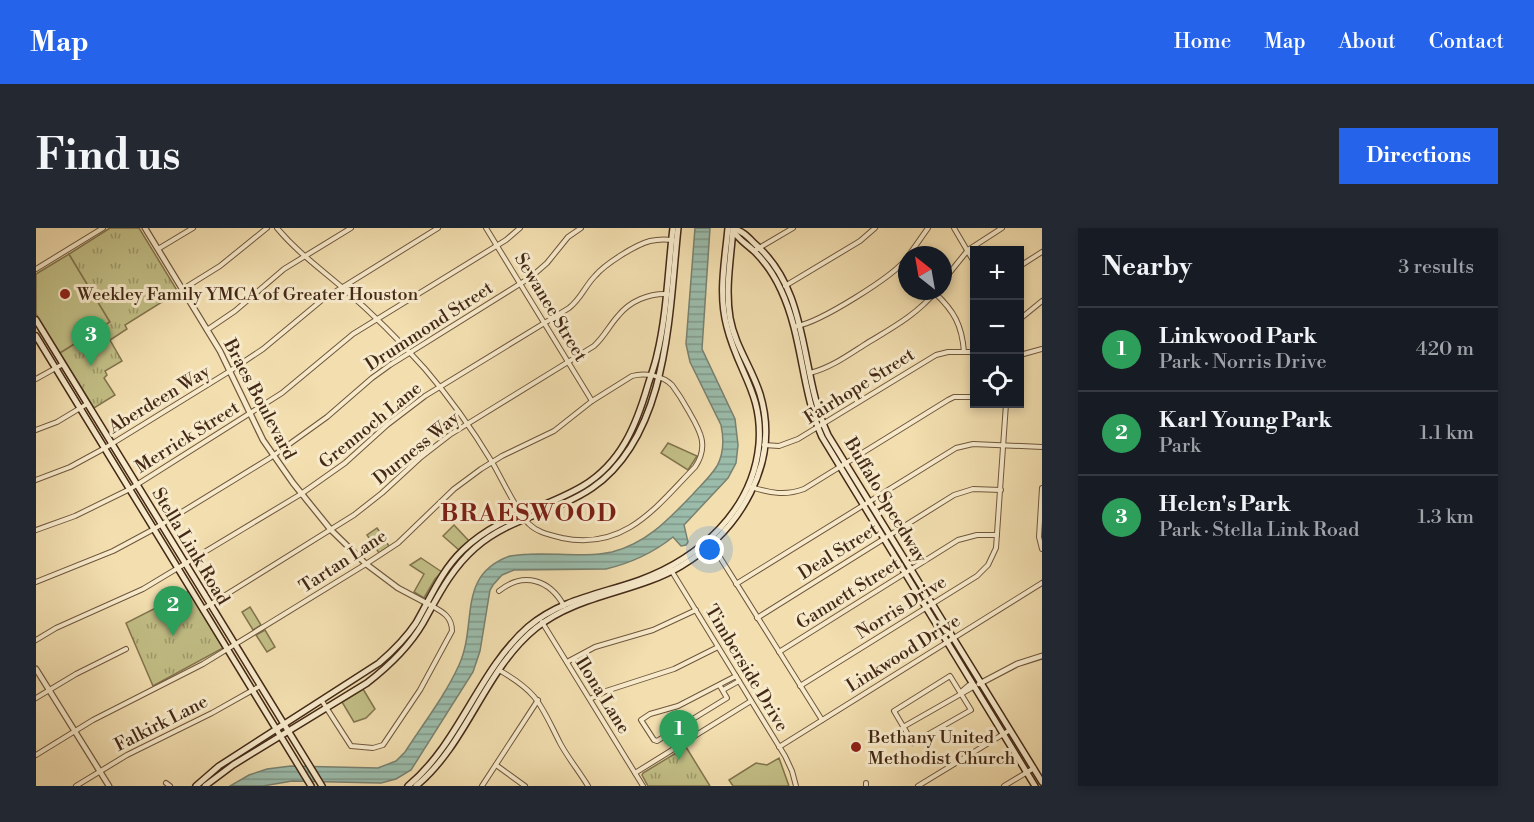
<!DOCTYPE html>
<meta charset="utf-8">
<style>
:root{--surface:#171b24;--page:#242831;--text:#f1f3f6;--muted:#9ea1a6;--line:#363941;--accent:#2563eb}
body{margin:0;font-family:"Libre Bodoni",serif;background:var(--page);color:var(--text)}
.controls{position:absolute;right:18px;top:18px;display:grid;overflow:hidden;border-radius:0px;box-shadow:0 3px 9px #0003}
.controls button{width:54px;height:54px;display:grid;place-items:center;padding:0;border:0;border-bottom:2px solid var(--line);background:var(--surface);color:var(--text);font:30px sans-serif}
.compass{position:absolute;left:862px;top:18px;width:54px;height:54px;border-radius:50%;background:var(--surface);box-shadow:0 3px 9px #0003;rotate:329deg}
.you{position:absolute;left:674px;top:322px;width:21px;height:21px;margin:-15px;border:4px solid #fff;border-radius:50%;background:#1a73e8;box-shadow:0 0 0 9px #1a73e833}
.badge{display:grid;place-items:center;width:39px;height:39px;border-radius:50%;background:var(--accent);color:#fff;font-size:20px;font-weight:700}
.pin{position:absolute;translate:-50% -50px;filter:drop-shadow(0 2px 3px #0008)}
.pin::after{content:'';position:absolute;top:32px;width:21px;height:18px;background:inherit;clip-path:polygon(0 0,100% 0,50% 100%)}
.list{margin:0;padding:0;list-style:none}
h2{display:flex;justify-content:space-between;align-items:center;height:78px;margin:0;padding:0 24px;font-size:26px}
h2 small{font-size:20px;font-weight:400;color:var(--muted)}
.list li{display:grid;grid-template-columns:39px 1fr auto;gap:18px;align-items:center;box-sizing:border-box;height:84px;padding:0 24px;border-top:2px solid var(--line)}
.list b{display:block;font-size:22px;white-space:nowrap}
.list p{margin:0;font-size:20px;white-space:nowrap;color:var(--muted)}
.list em{font-size:20px;font-style:normal;color:var(--muted)}
.icon{flex:none;width:33px;height:33px;fill:none;stroke:currentColor;stroke-width:2;stroke-linecap:round;stroke-linejoin:round}
.map{position:relative;flex:none;width:1006px;height:558px;overflow:hidden;border-radius:0px}
header{display:flex;align-items:center;gap:36px;box-sizing:border-box;height:84px;padding:0 30px;background:var(--accent);color:#fff}
header strong{font-size:28px}
nav{display:flex;gap:33px;margin-inline-start:auto;font-size:21px}
.intro{display:flex;align-items:center;justify-content:space-between;box-sizing:border-box;height:144px;padding:0 36px}
h1{margin:0;font-size:42px}
.button{padding:15px 27px;border-radius:0px;background:var(--accent);color:#fff;font-size:21px;font-weight:700}
main{display:flex;gap:36px;padding:0 36px}
aside{flex:1;background:var(--surface);border-radius:0px;box-shadow:0 3px 9px #0003}
.map>svg:first-child{display:block}
.grass{fill:#c2bf86;stroke:#82744e;stroke-width:1.5}
.park{fill:url(#park-tufts);stroke:#82744e;stroke-width:1.5}
.water{fill:url(#water-rules);stroke:#788170;stroke-width:1.5}
.lines{fill:none;stroke-linecap:round;stroke-linejoin:round}
.minor-casing{stroke:#6f563d;stroke-width:6}
.tertiary-casing{stroke:#6f563d;stroke-width:7}
.secondary-casing{stroke:#432917;stroke-width:8}
.minor{stroke:#f7eacb;stroke-width:4}
.tertiary{stroke:#f7eacb;stroke-width:4.5}
.secondary{stroke:#f7eacb;stroke-width:5}
.poi-dot{fill:#8f2418;stroke:#f7eacb;stroke-width:2}
.labels{text-anchor:middle;stroke-width:6;stroke-linejoin:round;paint-order:stroke}
.poi-label{font-size:18px;fill:#432917;stroke:#f7eacb;text-anchor:start}
.street-label{font-size:18px;fill:#432917;stroke:#f7eacb}
.district-label{font-size:24px;font-weight:bold;letter-spacing:1.5px;fill:#7a1f14;stroke:#f7eacb}
</style>
<header>
<strong>Map</strong>
<nav><a>Home</a><a>Map</a><a>About</a><a>Contact</a></nav>
</header>
<div class="intro"><h1>Find us</h1><a class="button">Directions</a></div>
<main>
<div class="map">
<svg width="1006" height="558" viewBox="0 0 1006 558">
<defs>
<pattern id="park-tufts" width="24" height="20" patternUnits="userSpaceOnUse" patternTransform="scale(1.5)"><rect width="24" height="20" fill="#c2bf86"/><path d="M3 7l-1-3M5 7V3M7 7l1-3M15 17l-1-3M17 17v-4M19 17l1-3" fill="none" stroke="#9f9b6d"/></pattern>
<pattern id="water-rules" width="6" height="5" patternUnits="userSpaceOnUse" patternTransform="scale(1.5)"><rect width="6" height="5" fill="#9bbcab"/><path d="M0 2.5h6" fill="none" stroke="#80998a"/></pattern>
</defs>
<rect width="100%" height="100%" fill="#f2deaf"/>
<filter id="stains"><feTurbulence type="fractalNoise" baseFrequency=".00333" numOctaves="4"/><feColorMatrix values="0 0 0 0 .2 0 0 0 0 .09 0 0 0 0 .02 0 0 0 .5 -.17"/></filter>
<radialGradient id="worn" r=".72"><stop offset=".6" stop-color="#630" stop-opacity="0"/><stop offset="1" stop-color="#630" stop-opacity=".3"/></radialGradient>
<g class="grass">
<polygon points="33,26 74,94 24,125 0,86 0,46"/>
<polygon points="632,215 661,228 652,242 625,225"/>
<polygon points="418,297 433,313 423,322 407,308"/>
<polygon points="341,300 353,318 343,325 331,307"/>
<polygon points="385,330 406,344 399,351 388,370 378,364 388,346 374,337"/>
<polygon points="214,379 225,397 217,402 206,384"/>
<polygon points="229,402 239,419 231,424 220,407"/>
<polygon points="327,461 339,481 330,490 318,494 306,474"/>
<polygon points="743,530 753,558 697,558 693,552 720,535 731,537"/>
</g>
<g class="park">
<polygon points="74,0 103,0 142,64 89,97 91,101 74,112 86,133 69,143 71,147 68,150 79,167 58,180 24,125 74,94 33,26"/>
<polygon points="153,363 187,420 117,458 90,395"/>
<polygon points="650,519 674,558 612,558 606,547 607,545"/>
</g>
<path class="water" d="M659,0H674L666,121L699,191L702,217L700,235L692,250L648,297L652,314L650,317L645,318L637,309C617,325 595,335 570,341L478,342L466,347L457,357L454,362L444,423L437,444L375,542L360,551L345,555L256,553L227,558H194L213,547L231,541L255,538L342,540L360,533L369,524C387,496 409,468 423,437C442,396 420,347 474,328C508,322 542,331 576,324C611,315 633,291 657,266C665,257 675,248 681,238C688,225 688,211 685,197L654,134L650,116Z"/>
<g class="lines">
<defs>
<g id="minor">
<polyline points="450,0 556,173"/>
<polyline points="918,0 938,34"/>
<polyline points="122,21 157,0"/>
<polyline points="718,23 757,0"/>
<polyline points="873,27 892,0"/>
<polyline points="984,38 1006,24"/>
<polyline points="0,41 67,0"/>
<polyline points="907,53 932,22 966,0"/>
<polyline points="749,58 824,13 839,0"/>
<polyline points="147,61 184,38 231,0"/>
<path d="M899,65C918,83 926,97 928,124"/>
<polyline points="984,91 1006,73"/>
<path d="M761,98C784,94 857,49 871,30"/>
<polyline points="171,102 199,83 248,41 315,0"/>
<polyline points="984,127 1006,121"/>
<path d="M774,145C794,140 811,128 828,117C854,101 881,87 900,63"/>
<polyline points="0,151 27,136"/>
<polyline points="0,202 21,194 51,176"/>
<polyline points="728,217 743,218 762,211 900,127 912,124 938,124"/>
<polyline points="0,252 34,239 69,220 194,143 227,121 286,72 402,0"/>
<path d="M715,259C734,265 749,268 768,261L912,172L918,169H938"/>
<polyline points="1006,260 1003,309 1006,321"/>
<polyline points="0,302 39,288 94,261 246,165 317,106 470,12 484,0"/>
<polyline points="675,315 786,492"/>
<polyline points="635,342 749,528 756,543 760,558"/>
<polyline points="0,354 77,323 118,301 234,230 291,189 336,150 354,137 495,49 511,35 532,9 545,0"/>
<polyline points="700,356 920,220 937,216 1006,219"/>
<path d="M463,363C488,343 514,352 528,378"/>
<path d="M167,381L318,287L346,265L384,230L415,206L558,118C568,109 573,98 582,88C594,73 613,65 632,66"/>
<polyline points="721,390 918,267 937,261 965,262"/>
<polyline points="506,394 607,558"/>
<path d="M0,412L20,400L107,361L265,266L309,235L351,197L389,168L533,80C545,71 549,58 559,48C569,36 599,17 614,13C622,11 629,11 637,12"/>
<polyline points="743,424 922,312 941,307 961,307"/>
<polyline points="531,434 559,419 617,402 660,382"/>
<path d="M463,442C503,465 504,476 524,515C532,530 543,543 552,558"/>
<polygon points="914,448 935,482 877,515 858,483"/>
<polyline points="684,458 691,470 621,513 618,512 605,492 614,486 642,478 700,448"/>
<polyline points="764,458 941,348 952,337 960,320 970,176"/>
<polyline points="687,462 703,453"/>
<polyline points="925,464 933,457 938,458"/>
<polyline points="0,470 40,446 90,421"/>
<polyline points="554,471 570,463 638,441 682,419"/>
<path d="M286,473L315,518L337,520L347,517L384,462L416,403C416,389 407,384 396,378"/>
<polyline points="867,499 939,458"/>
<polyline points="743,519 1006,355"/>
<path d="M0,527L57,492L167,436L330,336L362,315L418,261L445,241L466,228L518,203L556,173L596,148C609,144 627,148 636,157C642,165 647,173 652,182C663,201 674,217 659,239C620,279 589,323 526,310C515,307 502,305 493,296C482,286 465,249 456,234C436,201 414,170 389,141C364,113 337,86 308,61C285,41 261,24 241,0"/>
<polyline points="460,537 489,558"/>
<polyline points="599,545 715,473"/>
<polyline points="130,555 134,558"/>
<polyline points="830,555 830,558"/>
<polyline points="40,558 91,527 176,485 224,458"/>
<polyline points="446,558 502,472"/>
<polyline points="882,558 974,502"/>
<polyline points="968,558 998,540"/>
</g>
<g id="tertiary">
<polyline points="109,0 184,123 227,212 257,255 295,302 330,336 362,360 396,378"/>
<polyline points="0,441 73,558"/>
<polyline points="943,456 981,436 1006,428"/>
</g>
<g id="secondary">
<path d="M697,1C706,2 713,10 719,16C775,64 763,145 792,207L1006,554"/>
<path d="M697,2C702,12 711,16 719,24C730,35 739,49 745,62C767,109 765,162 786,209L999,558"/>
<polyline points="0,92 286,558"/>
<polyline points="0,108 275,558"/>
<path d="M160,558L183,538L343,435C357,423 370,410 380,395C395,369 405,343 427,322C465,286 505,283 547,258C585,235 600,198 612,157C615,147 619,137 621,127C631,86 632,42 637,0"/>
<path d="M169,558L197,537L331,455C353,438 373,419 387,395C402,368 415,341 439,320C474,289 519,285 556,260C633,207 633,84 642,0"/>
<path d="M372,558C424,515 442,443 492,399C525,371 565,366 604,352C664,330 717,282 723,216C727,165 702,144 691,99C682,66 689,33 692,0"/>
<path d="M380,558C432,515 448,442 500,400C542,366 600,365 645,338C704,303 745,235 724,166C716,140 699,118 694,90C689,60 695,30 697,0"/>
</g>
</defs>
<use href="#minor" class="minor-casing"/>
<use href="#tertiary" class="tertiary-casing"/>
<use href="#secondary" class="secondary-casing"/>
<use href="#minor" class="minor"/>
<use href="#tertiary" class="tertiary"/>
<use href="#secondary" class="secondary"/>
</g>
<g class="poi-dot">
<circle cx="29" cy="66" r="6"/>
<circle cx="820" cy="519" r="6"/>
</g>
<g class="labels">
<g class="poi-label">
<text x="41" y="72">Weekley Family YMCA of Greater Houston</text>
<text x="832" y="515">Bethany United<tspan x="832" dy="21">Methodist Church</tspan></text>
</g>
<g class="street-label">
<text transform="translate(515 79) rotate(59)" y="6">Sewanee Street</text>
<text transform="translate(393 98) rotate(-33)" y="6">Drummond Street</text>
<text transform="translate(823 158) rotate(-32)" y="6">Fairhope Street</text>
<text transform="translate(123 171) rotate(-31)" y="6">Aberdeen Way</text>
<text transform="translate(224 171) rotate(62)" y="6">Braes Boulevard</text>
<text transform="translate(334 197) rotate(-39)" y="6">Grennoch Lane</text>
<text transform="translate(151 209) rotate(-32)" y="6">Merrick Street</text>
<text transform="translate(380 220) rotate(-39)" y="6">Durness Way</text>
<text transform="translate(850 272) rotate(59)" y="6">Buffalo Speedway</text>
<text transform="translate(155 318) rotate(59)" y="6">Stella Link Road</text>
<text transform="translate(802 323) rotate(-32)" y="6">Deal Street</text>
<text transform="translate(307 333) rotate(-33)" y="6">Tartan Lane</text>
<text transform="translate(812 365) rotate(-32)" y="6">Gannett Street</text>
<text transform="translate(865 379) rotate(-32)" y="6">Norris Drive</text>
<text transform="translate(867 425) rotate(-32)" y="6">Linkwood Drive</text>
<text transform="translate(711 440) rotate(59)" y="6">Timberside Drive</text>
<text transform="translate(567 467) rotate(58)" y="6">Ilona Lane</text>
<text transform="translate(125 495) rotate(-27)" y="6">Falkirk Lane</text>
</g>
<g class="district-label">
<text x="493" y="293">BRAESWOOD</text>
</g>
</g>
<rect width="100%" height="100%" filter="url(#stains)"/>
<rect width="100%" height="100%" fill="url(#worn)"/>
</svg>
<div class="controls">
<button>+</button>
<button>−</button>
<button><svg class="icon" aria-label="locate" viewBox="0 0 24 24"><circle cx="12" cy="12" r="6"/><path d="M12 2v4M12 18v4M2 12h4M18 12h4"/></svg></button>
</div>
<svg class="compass" viewBox="-18 -18 36 36"><path d="M0-13l5 13h-10z" fill="#e53935"/><path d="M0 13l5-13h-10z" fill="#9ea1a6"/></svg>
<div class="you"></div>
<div class="pin badge" style="left:643px;top:532px;background:#2e9e5b">1</div>
<div class="pin badge" style="left:137px;top:408px;background:#2e9e5b">2</div>
<div class="pin badge" style="left:55px;top:138px;background:#2e9e5b">3</div>
</div>
<aside>
<h2>Nearby<small>3 results</small></h2>
<ul class="list">
<li><span class="badge" style="background:#2e9e5b">1</span><div><b>Linkwood Park</b><p>Park · Norris Drive</p></div><em>420 m</em></li>
<li><span class="badge" style="background:#2e9e5b">2</span><div><b>Karl Young Park</b><p>Park</p></div><em>1.1 km</em></li>
<li><span class="badge" style="background:#2e9e5b">3</span><div><b>Helen's Park</b><p>Park · Stella Link Road</p></div><em>1.3 km</em></li>
</ul>
</aside>
</main>
